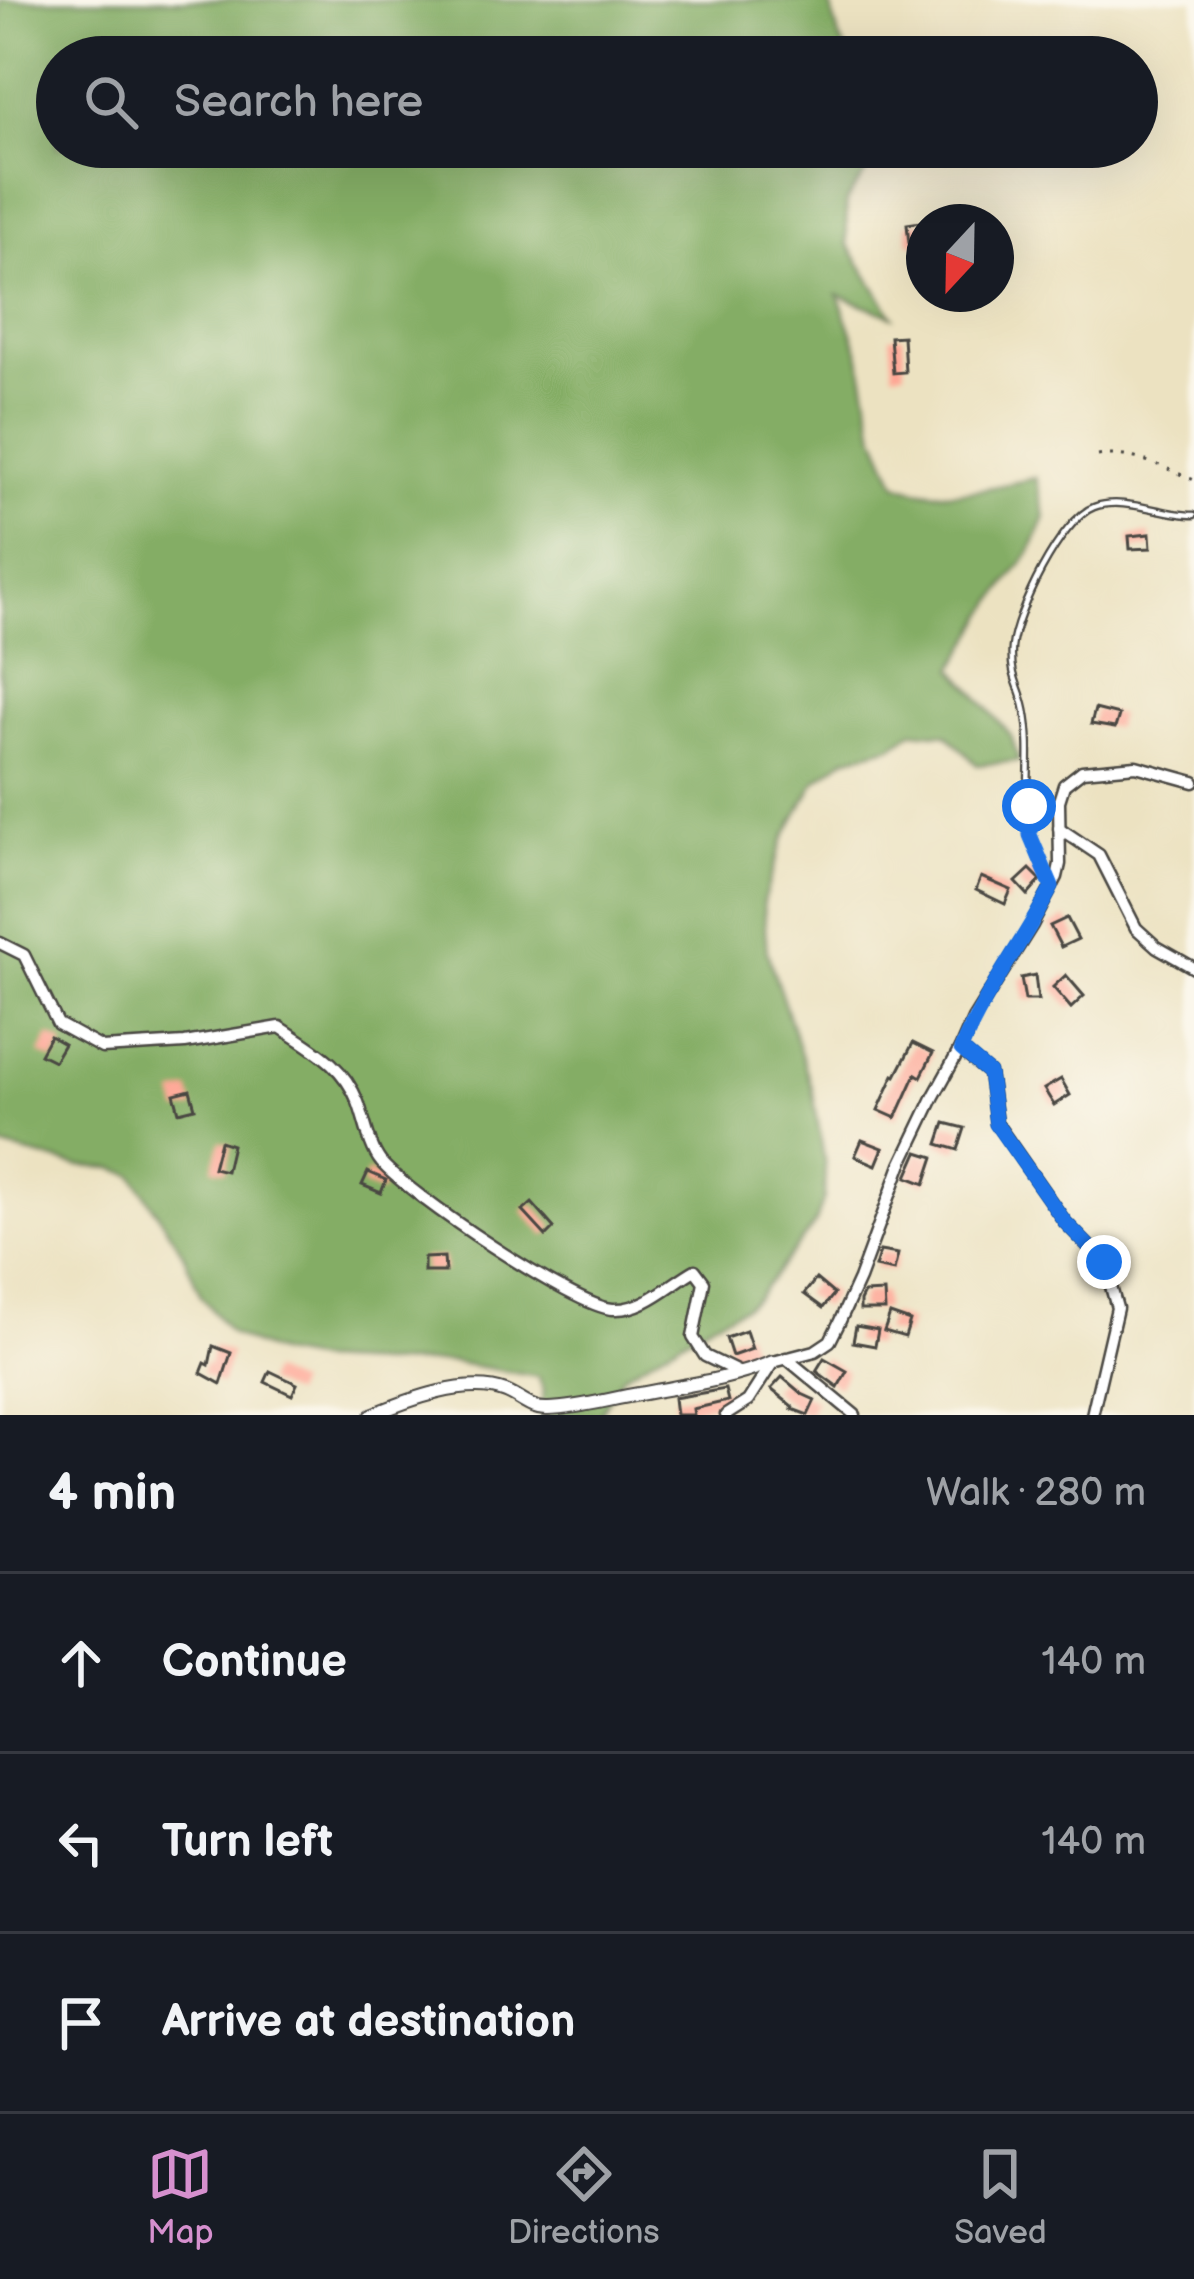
<!DOCTYPE html>
<meta charset="utf-8">
<style>
:root{--surface:#171b24;--page:#242831;--text:#f1f3f6;--muted:#9ea1a6;--line:#363941;--accent:#d690ce}
body{margin:0;font-family:"Balsamiq Sans",sans-serif;background:var(--page);color:var(--text)}
.compass{position:absolute;left:906px;top:204px;width:108px;height:108px;border-radius:50%;background:var(--surface);box-shadow:0 12px 48px #0002;rotate:202deg}
.stop{position:absolute;width:36px;height:36px;margin:-27px;border:9px solid #1a73e8;border-radius:50%;background:#fff}
.stop.end{background:#1a73e8;border-color:#fff;box-shadow:0 3px 12px #0008}
.list{margin:0;padding:0;list-style:none}
h2{display:flex;justify-content:space-between;align-items:center;height:156px;margin:0;padding:0 48px;font-size:51px}
h2 small{font-size:39px;font-weight:400;color:var(--muted)}
.list li{display:grid;grid-template-columns:78px 1fr auto;gap:36px;align-items:center;box-sizing:border-box;height:180px;padding:0 48px;border-top:3px solid var(--line)}
.list b{display:block;font-size:45px;white-space:nowrap}
.list em{font-size:39px;font-style:normal;color:var(--muted)}
.icon{flex:none;width:66px;height:66px;fill:none;stroke:currentColor;stroke-width:2;stroke-linecap:round;stroke-linejoin:round}
.map{position:relative;flex:none;width:1194px;height:1415px;overflow:hidden}
.search{position:absolute;background:var(--surface);box-shadow:0 12px 48px #0002;left:36px;right:36px;top:36px;height:132px;display:flex;align-items:center;gap:30px;box-sizing:border-box;padding:0 42px;border-radius:66px;color:var(--muted);font-size:45px}
.sheet{height:696px;background:var(--surface)}
nav{display:flex;justify-content:space-around;align-items:center;box-sizing:border-box;height:168px;border-top:3px solid var(--line);background:var(--surface);font-size:33px;color:var(--muted)}
nav a{display:grid;justify-items:center;gap:6px}
nav .on{color:var(--accent)}
.map>svg:first-child{display:block}
.forest{fill:#84ad65;stroke:#586c48;stroke-width:3}
.building{fill:#fea694}
.lines{fill:none;stroke-linecap:round;stroke-linejoin:round}
.service-casing{stroke:#484642;stroke-width:9}
.minor-casing{stroke:#484642;stroke-width:15}
.tertiary-casing{stroke:#484642;stroke-width:16}
.path{stroke:#484642;stroke-width:3;stroke-dasharray:3 9;stroke-linecap:butt}
.service{stroke:#fff;stroke-width:4.5}
.minor{stroke:#fff;stroke-width:10}
.tertiary{stroke:#fff;stroke-width:12}
.route{stroke:#1a73e8;stroke-width:15}
</style>
<div class="map">
<svg width="1194" height="1415" viewBox="0 0 1194 1415">
<rect width="100%" height="100%" fill="#fbf7ec"/>
<filter id="ink" filterUnits="userSpaceOnUse"><feTurbulence type="fractalNoise" baseFrequency=".00833" numOctaves="2"/><feDisplacementMap in="SourceGraphic" scale="24" xChannelSelector="R" yChannelSelector="G"/><feConvolveMatrix kernelMatrix="1 2 1 2 8 2 1 2 1" color-interpolation-filters="sRGB"/></filter>
<filter id="wash" filterUnits="userSpaceOnUse"><feTurbulence type="fractalNoise" baseFrequency=".004" numOctaves="4" result="noise"/><feDisplacementMap in="SourceGraphic" scale="48" xChannelSelector="R" yChannelSelector="G"/><feGaussianBlur stdDeviation="2.7" result="paint"/><feColorMatrix in="noise" values="0 0 0 0 0 0 0 0 0 0 0 0 0 0 0 0 0 1.4 0 .05"/><feComposite in="paint" operator="in"/></filter>
<g filter="url(#wash)">
<rect width="100%" height="100%" fill="#ece2c1"/>
<path class="forest" d="M0,0H829L839,38L851,57H57V147H884L846,201L847,243L893,316L838,295L859,352L875,434L897,484C942,503 990,487 1036,478L1045,517L1031,551L995,600L954,668L1011,736L1019,761L977,765L947,734L913,731L892,746L845,758L816,781L783,840L763,901L767,952L812,1087L825,1164L824,1198L816,1222L757,1297L744,1307L712,1322L623,1375L599,1415H540L544,1391L538,1377L452,1362L381,1364L318,1361L279,1354L251,1343L230,1333L201,1296L183,1253L133,1175L113,1168L78,1166L0,1146Z"/>
<g id="blocks">
<g class="building">
<polygon points="921,222 924,242 909,244 907,224"/>
<polygon points="903,336 905,372 893,373 890,337"/>
<polygon points="1150,534 1151,548 1130,549 1129,536"/>
<polygon points="1095,709 1119,715 1115,728 1091,724"/>
<polygon points="1030,869 1041,880 1028,895 1016,882"/>
<polygon points="981,877 1011,890 1005,904 976,890"/>
<polygon points="1067,918 1078,939 1061,947 1050,926"/>
<polygon points="1035,975 1038,1000 1025,1000 1021,978"/>
<polygon points="1066,975 1084,996 1071,1008 1053,987"/>
<polygon points="50,1036 64,1044 54,1061 40,1054"/>
<polygon points="913,1043 933,1053 921,1077 916,1074 896,1118 878,1110 894,1075 896,1076"/>
<polygon points="1061,1079 1070,1095 1054,1105 1044,1089"/>
<polygon points="190,1090 195,1108 179,1112 174,1094"/>
<polygon points="945,1123 965,1128 958,1150 938,1144"/>
<polygon points="862,1140 883,1148 876,1165 855,1156"/>
<polygon points="220,1141 232,1145 226,1171 213,1168"/>
<polygon points="918,1152 934,1157 925,1184 907,1177"/>
<polygon points="368,1172 386,1180 381,1193 362,1185"/>
<polygon points="532,1203 554,1228 546,1236 523,1211"/>
<polygon points="880,1251 898,1254 894,1271 875,1267"/>
<polygon points="444,1257 445,1272 424,1272 424,1258"/>
<polygon points="816,1279 834,1294 823,1308 804,1294"/>
<polygon points="884,1292 885,1310 860,1310 860,1301 864,1293"/>
<polygon points="890,1314 910,1321 905,1337 884,1331"/>
<polygon points="856,1326 878,1330 875,1346 853,1342"/>
<polygon points="746,1331 752,1349 732,1356 726,1338"/>
<polygon points="213,1346 231,1353 221,1384 201,1373 205,1363 209,1365"/>
<polygon points="824,1358 847,1371 838,1387 816,1371"/>
<polygon points="270,1371 297,1384 292,1395 265,1382"/>
<polygon points="782,1377 802,1394 815,1400 808,1415 792,1409 793,1407 771,1389"/>
<polygon points="725,1389 728,1401 693,1409 694,1415 676,1415 674,1398"/>
</g>
</g>
</g>
<g filter="url(#ink)">
<use href="#blocks" fill-opacity="0" stroke="#484642" stroke-width="3"/>
<g class="lines">
<defs>
<path id="service" d="M1049,882C1042,866 1031,847 1029,830C1025,791 1033,749 1025,710C1020,684 1010,678 1012,648C1015,614 1061,519 1094,507C1124,496 1162,515 1194,515"/>
<g id="minor">
<polyline points="1059,828 1099,855 1136,928 1157,947 1194,968"/>
<path d="M0,943L24,955L58,1024L102,1048L185,1043L280,1027C314,1050 342,1063 358,1102C365,1120 369,1147 381,1162C407,1193 576,1308 613,1309C644,1311 670,1284 695,1270L704,1282L693,1337L705,1356L740,1373"/>
<polyline points="960,1049 989,1073 996,1123 1065,1222 1104,1262 1117,1308 1092,1415"/>
<polyline points="786,1358 855,1415"/>
<polyline points="726,1415 748,1401 773,1362 815,1351 830,1341 839,1323 859,1279 901,1165 934,1096 960,1049 973,1019 1032,925 1057,877 1060,864 1059,801 1064,785 1082,771 1136,766 1194,782"/>
</g>
<path id="tertiary" d="M372,1415C408,1400 467,1377 506,1392C521,1398 531,1410 548,1409C579,1408 609,1399 639,1394C686,1385 729,1380 773,1362"/>
</defs>
<use href="#service" class="service-casing"/>
<use href="#minor" class="minor-casing"/>
<use href="#tertiary" class="tertiary-casing"/>
<path class="path" d="M1098,456C1132,451 1163,467 1194,480"/>
<use href="#service" class="service"/>
<use href="#minor" class="minor"/>
<use href="#tertiary" class="tertiary"/>
</g>
</g>
<g class="lines" filter="url(#ink)">
<path class="route" d="M1029,806L1030,835L1052,887C1023,942 985,992 961,1049L989,1073L996,1124L1065,1222L1104,1262"/>
</g>
</svg>
<svg class="compass" viewBox="-18 -18 36 36"><path d="M0-13l5 13h-10z" fill="#e53935"/><path d="M0 13l5-13h-10z" fill="#9ea1a6"/></svg>
<div class="stop" style="left:1029px;top:806px"></div>
<div class="stop end" style="left:1104px;top:1262px"></div>
<div class="search"><svg class="icon" aria-label="search" viewBox="0 0 24 24"><circle cx="10" cy="10" r="6"/><path d="M15 15l6 6"/></svg>Search here</div>
</div>
<section class="sheet">
<h2>4 min<small>Walk · 280 m</small></h2>
<ul class="list">
<li><svg class="icon" aria-label="ahead" viewBox="0 0 24 24"><path d="M12 20V5M6 11l6-6 6 6"/></svg><div><b>Continue</b></div><em>140 m</em></li>
<li><svg class="icon" aria-label="left" viewBox="0 0 24 24"><path d="M17 20v-9H6M10 6l-5 5 5 5"/></svg><div><b>Turn left</b></div><em>140 m</em></li>
<li><svg class="icon" aria-label="arrive" viewBox="0 0 24 24"><path d="M6 21V4h12l-3 4 3 4H6"/></svg><div><b>Arrive at destination</b></div></li>
</ul>
</section>
<nav>
<a class="on"><svg class="icon" aria-label="map" viewBox="0 0 24 24"><path d="M3 6l6-2 6 2 6-2v14l-6 2-6-2-6 2zM9 4v14M15 6v14"/></svg>Map</a>
<a><svg class="icon" aria-label="directions" viewBox="0 0 24 24"><path d="M12 3l9 9-9 9-9-9zM9 14v-3h6M13 9l2 2-2 2"/></svg>Directions</a>
<a><svg class="icon" aria-label="saved" viewBox="0 0 24 24"><path d="M7 4h10v16l-5-4-5 4z"/></svg>Saved</a>
</nav>
